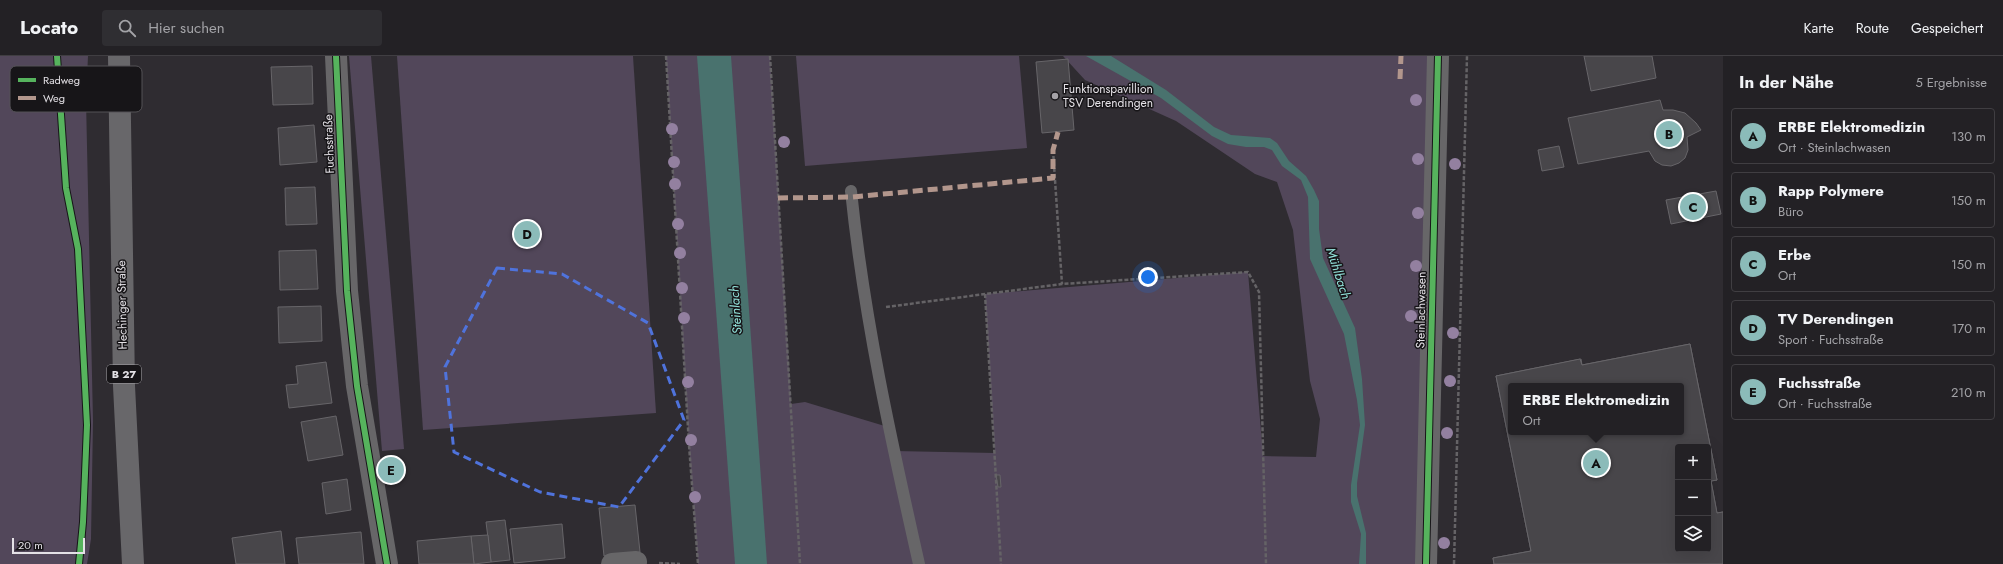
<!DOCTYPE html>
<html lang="de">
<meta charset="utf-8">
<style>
:root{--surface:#232125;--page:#2f2e32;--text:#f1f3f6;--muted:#a3a3a7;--line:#403e42;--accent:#8bbbb9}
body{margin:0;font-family:Jost,sans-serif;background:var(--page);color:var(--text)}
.controls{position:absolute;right:12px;bottom:12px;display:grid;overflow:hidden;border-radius:4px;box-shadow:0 4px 16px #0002}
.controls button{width:36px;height:36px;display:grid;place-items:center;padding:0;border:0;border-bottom:1px solid var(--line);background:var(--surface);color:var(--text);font:20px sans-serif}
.scale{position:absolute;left:12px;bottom:10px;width:73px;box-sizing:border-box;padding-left:4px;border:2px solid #e4e1e6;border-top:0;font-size:11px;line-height:14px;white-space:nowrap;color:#e4e1e6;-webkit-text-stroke:3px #171518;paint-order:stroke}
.you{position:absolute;left:1148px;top:221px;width:14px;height:14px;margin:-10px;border:3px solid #fff;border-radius:50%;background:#1a73e8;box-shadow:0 0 0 6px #1a73e833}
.badge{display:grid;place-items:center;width:26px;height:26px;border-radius:50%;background:var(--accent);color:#111;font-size:13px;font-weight:700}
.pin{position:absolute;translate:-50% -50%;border:2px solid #fff;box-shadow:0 1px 4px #0006}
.popup{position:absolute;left:1508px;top:327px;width:176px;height:52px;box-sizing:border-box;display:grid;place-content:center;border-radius:4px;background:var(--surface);filter:drop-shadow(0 1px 3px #0005);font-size:13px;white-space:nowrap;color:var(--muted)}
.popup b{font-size:15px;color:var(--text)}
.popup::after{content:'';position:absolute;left:50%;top:100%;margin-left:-8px;border:8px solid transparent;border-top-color:var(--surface)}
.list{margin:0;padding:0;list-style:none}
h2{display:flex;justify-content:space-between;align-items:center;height:52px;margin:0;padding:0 16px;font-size:17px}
h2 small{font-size:13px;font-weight:400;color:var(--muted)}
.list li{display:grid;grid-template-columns:26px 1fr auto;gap:12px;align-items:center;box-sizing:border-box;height:56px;margin:0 8px 8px;padding:0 8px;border:1px solid var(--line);border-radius:4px}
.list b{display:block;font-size:15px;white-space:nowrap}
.list p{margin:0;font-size:13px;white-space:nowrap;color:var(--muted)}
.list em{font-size:13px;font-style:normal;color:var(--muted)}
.icon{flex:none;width:22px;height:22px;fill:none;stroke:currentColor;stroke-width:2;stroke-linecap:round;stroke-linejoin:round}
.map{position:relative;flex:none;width:1723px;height:508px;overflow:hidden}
header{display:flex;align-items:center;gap:24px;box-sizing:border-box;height:56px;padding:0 20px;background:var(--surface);border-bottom:1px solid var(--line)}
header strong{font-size:19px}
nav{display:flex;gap:22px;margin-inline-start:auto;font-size:14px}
.search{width:280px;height:36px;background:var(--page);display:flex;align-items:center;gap:10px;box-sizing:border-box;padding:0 14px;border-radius:4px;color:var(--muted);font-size:15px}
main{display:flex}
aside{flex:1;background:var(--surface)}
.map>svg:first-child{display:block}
.green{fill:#52475a}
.water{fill:#49726e}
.building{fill:#48464a;stroke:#676569;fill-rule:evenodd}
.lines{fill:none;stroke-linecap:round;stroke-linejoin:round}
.path{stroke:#656366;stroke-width:2.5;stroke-dasharray:4 2;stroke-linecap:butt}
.service{stroke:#676668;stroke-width:12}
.minor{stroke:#676668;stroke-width:22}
.tertiary{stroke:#676668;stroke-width:22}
.primary{stroke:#68676a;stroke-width:22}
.quiet{stroke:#b2968c;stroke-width:5;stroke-dasharray:10 5;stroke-linecap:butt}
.cycleway-casing{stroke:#171518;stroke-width:8}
.cycleway{stroke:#56b35d;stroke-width:6}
.tree{fill:#9380a0}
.marked{fill:none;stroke:#4f73dc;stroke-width:3;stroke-dasharray:8 5;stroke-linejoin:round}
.poi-dot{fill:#a5a2a7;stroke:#171518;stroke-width:1.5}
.labels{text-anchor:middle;stroke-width:3;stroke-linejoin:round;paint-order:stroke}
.shield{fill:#171518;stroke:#a6a4a8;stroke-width:1}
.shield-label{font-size:11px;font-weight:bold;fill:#e4e1e6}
.poi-label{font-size:12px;fill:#e4e1e6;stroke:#171518;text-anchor:start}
.street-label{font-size:12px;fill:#e4e1e6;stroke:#171518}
.water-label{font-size:13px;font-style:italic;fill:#92e2da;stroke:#171518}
.key{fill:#171518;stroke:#545256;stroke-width:1}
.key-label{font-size:11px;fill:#e4e1e6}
</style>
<header>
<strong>Locato</strong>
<div class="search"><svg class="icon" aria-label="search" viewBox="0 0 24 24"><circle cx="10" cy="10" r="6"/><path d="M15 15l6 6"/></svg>Hier suchen</div>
<nav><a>Karte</a><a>Route</a><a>Gespeichert</a></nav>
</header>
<main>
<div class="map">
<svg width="1723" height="508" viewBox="0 0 1723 508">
<rect width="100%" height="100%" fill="#2f2c31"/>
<g class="green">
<polygon points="0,0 88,0 86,44 93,365 91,483 87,508 0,508"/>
<polygon points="349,0 371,0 404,393 382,395"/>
<polygon points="397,0 633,0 656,357 423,374"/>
<polygon points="666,0 770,0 791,348 805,346 888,371 894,395 995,397 985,238 1248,216 1263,400 1316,401 1320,363 1310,325 1293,174 1277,126 1255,118 1176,65 1085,24 1063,0 1438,0 1426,508 698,508 689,389"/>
<polygon points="796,0 1019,0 1027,92 805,110"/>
</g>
<g class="water">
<polygon points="697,0 731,0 767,508 735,508"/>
<polygon points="1086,0 1111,0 1166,34 1214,71 1231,79 1270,82 1277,87 1289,105 1306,120 1314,134 1319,145 1319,173 1323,202 1355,272 1362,323 1365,369 1357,427 1357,440 1366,477 1366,508 1359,508 1361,478 1351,446 1351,429 1360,369 1357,344 1344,278 1310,203 1308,141 1301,124 1282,110 1272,94 1264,91 1246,91 1228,88 1212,80 1161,42"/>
</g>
<g class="building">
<polygon points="1584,0 1652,0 1656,22 1591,35"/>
<polygon points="1068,3 1074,74 1042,77 1036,6"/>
<polygon points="312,10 313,48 273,49 271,11"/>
<polygon points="1660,44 1663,54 1673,54 1685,57 1696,67 1701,74 1687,81 1688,94 1685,102 1679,107 1671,110 1662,109 1655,105 1649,95 1578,108 1568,62"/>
<polygon points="314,69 317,106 280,109 278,72"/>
<polygon points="1559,90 1564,111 1542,115 1538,94"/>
<polygon points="315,131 317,168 286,169 285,132"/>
<polygon points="1716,135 1721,158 1671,168 1666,144"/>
<polygon points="316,194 318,233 280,234 279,195"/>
<polygon points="321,250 322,285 279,287 278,251"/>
<path d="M1690,288L1717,424L1711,425L1717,457L1723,456V508H1494L1493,502L1531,495L1496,320L1581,303L1582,309ZM1511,330H1681V376H1511ZM1678,391H1708V493H1678Z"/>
<path d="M1690,288L1717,424L1711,425L1717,457L1723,456V508H1494L1493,502L1531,495L1496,320L1580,303L1582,309ZM1511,330H1681V376H1511ZM1678,391H1708V493H1678Z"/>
<polygon points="326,306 332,347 289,352 286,329 298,328 296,310"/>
<polygon points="336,360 343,399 308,405 301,366"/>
<polygon points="396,406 397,420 386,421 385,408"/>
<polygon points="996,419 1000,419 1001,431 998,431"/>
<polygon points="347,423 351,454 326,458 322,427"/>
<polygon points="635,449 640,496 604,500 599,452"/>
<polygon points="505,464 510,504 491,506 486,466"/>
<polygon points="562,468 565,502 514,507 510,473"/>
<polygon points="281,475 285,508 236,508 232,482"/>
<polygon points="361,476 364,508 299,508 296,482"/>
<polygon points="488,479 491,506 474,508 471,480"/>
<polygon points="471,480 474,508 419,508 417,485"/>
</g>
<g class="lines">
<g class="path">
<polyline points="666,0 689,389 698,508"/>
<polyline points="770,0 800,508"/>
<polyline points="1053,94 1062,228"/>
<polyline points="985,238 1001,508"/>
<polyline points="886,251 1062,228 1248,216 1259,236 1266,508"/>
<polyline points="659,507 680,508"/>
<polyline points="1454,508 1467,0"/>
</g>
<path class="service" d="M851,135C864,262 891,384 919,508"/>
<g class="minor">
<polyline points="336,0 347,235 357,330 387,508"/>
<polyline points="612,508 636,506"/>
</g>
<polyline class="tertiary" points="1426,508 1438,0"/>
<polyline class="primary" points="119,0 124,330 133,508"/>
<g class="quiet">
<polyline points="1400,23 1401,0"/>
<polyline points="778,142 852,141 1053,122 1053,94 1058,76"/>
</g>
<defs>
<g id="cycleway">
<polyline points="57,0 66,132 78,193 87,369 83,466 79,508"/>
<polyline points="336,0 347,235 357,330 387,508"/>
<polyline points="1426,508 1438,0"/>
</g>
</defs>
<use href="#cycleway" class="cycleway-casing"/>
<use href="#cycleway" class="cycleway"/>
</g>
<g class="tree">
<circle cx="1416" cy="44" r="6"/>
<circle cx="672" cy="73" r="6"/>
<circle cx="784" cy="86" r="6"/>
<circle cx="1418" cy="103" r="6"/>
<circle cx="674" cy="106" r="6"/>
<circle cx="1455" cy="108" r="6"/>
<circle cx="675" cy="128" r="6"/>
<circle cx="1418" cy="157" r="6"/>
<circle cx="678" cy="168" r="6"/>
<circle cx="680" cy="197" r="6"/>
<circle cx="1416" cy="210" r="6"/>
<circle cx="682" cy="232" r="6"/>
<circle cx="1411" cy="260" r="6"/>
<circle cx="684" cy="262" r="6"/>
<circle cx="1453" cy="277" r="6"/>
<circle cx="1450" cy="325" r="6"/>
<circle cx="688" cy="326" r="6"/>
<circle cx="1447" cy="377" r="6"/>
<circle cx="691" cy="384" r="6"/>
<circle cx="695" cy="441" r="6"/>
<circle cx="1444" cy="487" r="6"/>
</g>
<path class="marked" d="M497,212L562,218L648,267L684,364L619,451L540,436L454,396L445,311Z"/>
<circle class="poi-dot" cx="1055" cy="40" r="4"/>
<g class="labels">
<rect class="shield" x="107" y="309" width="34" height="18" rx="3"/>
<g class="shield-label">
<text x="124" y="322">B 27</text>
</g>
<g class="poi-label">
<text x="1063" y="37">Funktionspavillion<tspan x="1063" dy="14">TSV Derendingen</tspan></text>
</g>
<g class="street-label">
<text transform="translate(329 88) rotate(-92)" y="4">Fuchsstraße</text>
<text transform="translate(122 249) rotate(-91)" y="4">Hechinger Straße</text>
<text transform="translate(1421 254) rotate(-89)" y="4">Steinlachwasen</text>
</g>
<g class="water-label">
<text transform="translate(1339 217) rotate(72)" y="5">Mühlbach</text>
<text transform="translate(735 254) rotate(-94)" y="5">Steinlach</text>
</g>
</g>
<rect x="10" y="10" width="132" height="46" rx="6" class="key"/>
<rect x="18" y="22" width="18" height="4" fill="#56b35d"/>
<rect x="18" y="40" width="18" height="4" fill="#b2968c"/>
<g class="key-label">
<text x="43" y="28">Radweg</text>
<text x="43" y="46">Weg</text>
</g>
</svg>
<div class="controls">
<button>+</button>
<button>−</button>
<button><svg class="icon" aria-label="layers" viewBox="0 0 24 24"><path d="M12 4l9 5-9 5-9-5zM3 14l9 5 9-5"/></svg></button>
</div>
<div class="scale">20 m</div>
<div class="you"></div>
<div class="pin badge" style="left:1596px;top:407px">A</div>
<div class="popup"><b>ERBE Elektromedizin</b>Ort</div>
<div class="pin badge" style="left:1669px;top:78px">B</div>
<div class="pin badge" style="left:1693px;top:151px">C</div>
<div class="pin badge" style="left:527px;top:178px">D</div>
<div class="pin badge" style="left:391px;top:414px">E</div>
</div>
<aside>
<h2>In der Nähe<small>5 Ergebnisse</small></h2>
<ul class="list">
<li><span class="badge">A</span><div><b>ERBE Elektromedizin</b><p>Ort · Steinlachwasen</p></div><em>130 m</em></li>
<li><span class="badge">B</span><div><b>Rapp Polymere</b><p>Büro</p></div><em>150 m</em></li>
<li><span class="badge">C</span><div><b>Erbe</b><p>Ort</p></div><em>150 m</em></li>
<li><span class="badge">D</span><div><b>TV Derendingen</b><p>Sport · Fuchsstraße</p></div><em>170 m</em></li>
<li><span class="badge">E</span><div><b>Fuchsstraße</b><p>Ort · Fuchsstraße</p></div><em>210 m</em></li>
</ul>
</aside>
</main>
